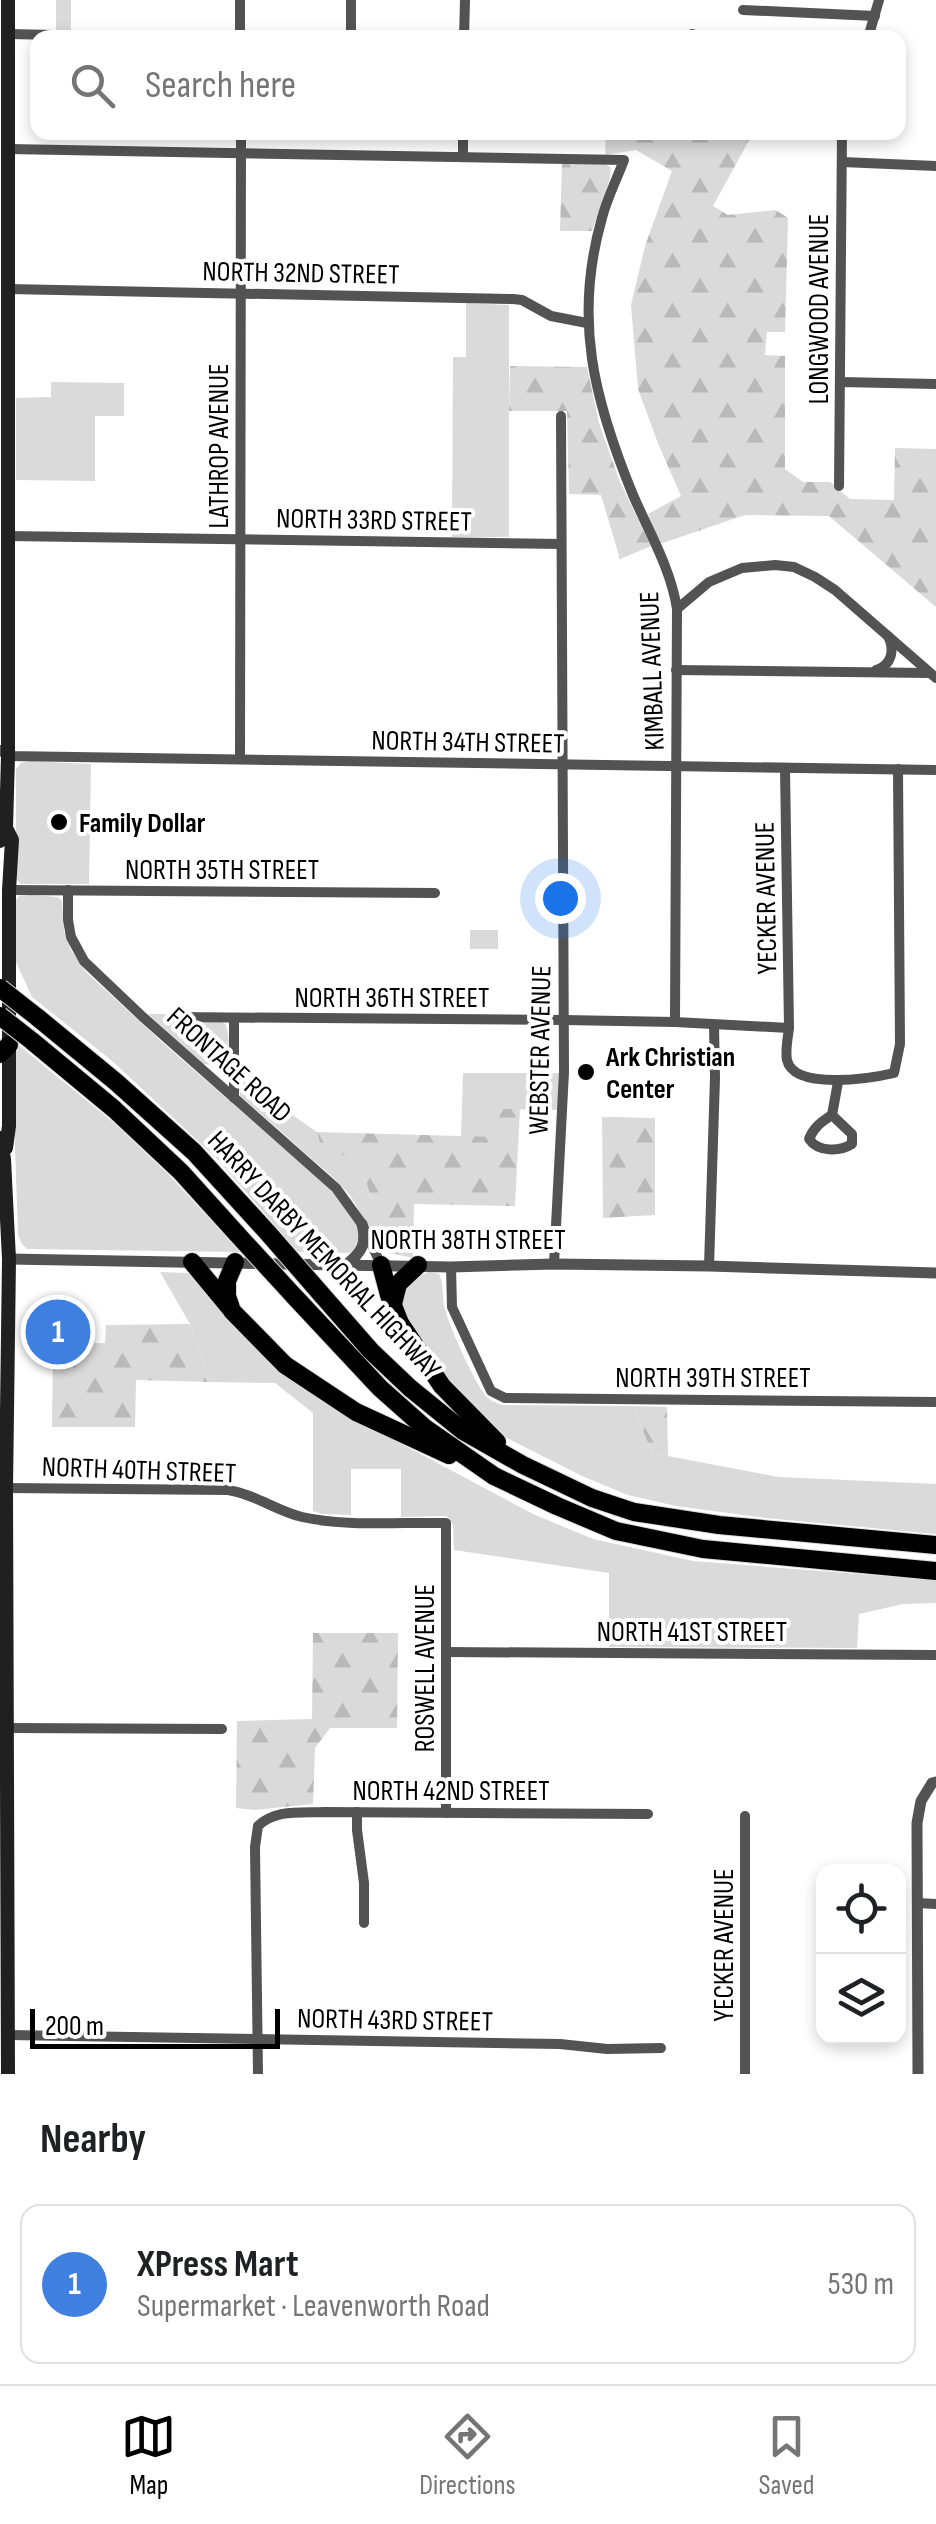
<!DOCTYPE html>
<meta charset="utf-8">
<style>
:root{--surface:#fff;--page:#f2f2f2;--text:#202124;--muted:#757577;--line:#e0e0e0;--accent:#000}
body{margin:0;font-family:"Sofia Sans Condensed",sans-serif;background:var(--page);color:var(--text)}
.controls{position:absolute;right:30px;bottom:30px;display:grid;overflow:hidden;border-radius:20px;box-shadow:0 5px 15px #0003}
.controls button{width:90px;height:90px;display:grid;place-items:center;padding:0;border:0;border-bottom:2px solid var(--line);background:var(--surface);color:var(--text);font:50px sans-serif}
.scale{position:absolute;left:30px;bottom:25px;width:250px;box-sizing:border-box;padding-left:10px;border:5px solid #000;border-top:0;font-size:28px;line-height:35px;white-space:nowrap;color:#000;-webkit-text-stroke:8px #fff;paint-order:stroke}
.you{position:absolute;left:560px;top:898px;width:35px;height:35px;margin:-25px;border:8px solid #fff;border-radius:50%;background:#1a73e8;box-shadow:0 0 0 15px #1a73e833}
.badge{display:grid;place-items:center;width:65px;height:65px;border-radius:50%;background:var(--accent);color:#fff;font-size:32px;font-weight:700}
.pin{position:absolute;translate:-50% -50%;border:5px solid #fff;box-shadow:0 2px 10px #0006}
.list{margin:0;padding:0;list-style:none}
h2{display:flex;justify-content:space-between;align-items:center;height:130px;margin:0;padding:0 40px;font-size:42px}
h2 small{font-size:32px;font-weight:400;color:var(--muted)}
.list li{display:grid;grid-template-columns:65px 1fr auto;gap:30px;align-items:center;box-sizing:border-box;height:160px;margin:0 20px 20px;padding:0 20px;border:2px solid var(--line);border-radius:20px}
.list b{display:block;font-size:38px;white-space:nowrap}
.list p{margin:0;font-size:32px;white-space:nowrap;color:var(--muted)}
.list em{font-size:32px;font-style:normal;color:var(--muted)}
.icon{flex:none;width:55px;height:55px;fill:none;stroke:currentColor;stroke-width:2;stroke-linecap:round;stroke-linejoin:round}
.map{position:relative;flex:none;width:936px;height:2074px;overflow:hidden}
.search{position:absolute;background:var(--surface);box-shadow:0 5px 15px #0003;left:30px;right:30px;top:30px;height:110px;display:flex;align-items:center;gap:25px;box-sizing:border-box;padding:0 35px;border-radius:20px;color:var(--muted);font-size:38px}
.sheet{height:310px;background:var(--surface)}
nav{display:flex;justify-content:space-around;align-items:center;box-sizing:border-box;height:140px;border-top:2px solid var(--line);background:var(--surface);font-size:28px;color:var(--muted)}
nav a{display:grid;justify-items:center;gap:5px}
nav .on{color:var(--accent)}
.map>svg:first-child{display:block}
.green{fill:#dadada}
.forest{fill:url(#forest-firs)}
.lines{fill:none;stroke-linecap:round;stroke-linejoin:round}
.motorway-casing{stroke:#dbdbdb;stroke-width:20}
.minor{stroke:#535353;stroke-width:10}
.tertiary{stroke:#535353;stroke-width:11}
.secondary{stroke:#202020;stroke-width:14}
.motorway{stroke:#000;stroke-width:18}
.motorway-bridge-casing{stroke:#dbdbdb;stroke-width:20;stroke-linecap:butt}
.motorway-bridge{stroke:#000;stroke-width:18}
.poi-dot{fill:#000;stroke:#fff;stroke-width:4}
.labels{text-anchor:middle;stroke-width:8;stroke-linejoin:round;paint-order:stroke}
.street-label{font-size:28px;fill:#000;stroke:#fff}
.poi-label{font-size:28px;font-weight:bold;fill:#000;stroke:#fff;text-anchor:start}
</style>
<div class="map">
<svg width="936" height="2074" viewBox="0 0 936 2074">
<defs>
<pattern id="forest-firs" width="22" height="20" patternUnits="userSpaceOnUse" patternTransform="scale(2.5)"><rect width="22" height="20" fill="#dadada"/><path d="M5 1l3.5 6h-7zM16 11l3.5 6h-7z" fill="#b9b9b9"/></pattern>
</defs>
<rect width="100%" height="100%" fill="#fff"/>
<g class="green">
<polygon points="56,0 71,0 71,31 56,30"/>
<polygon points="466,303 509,305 509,537 452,537 453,357 466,357"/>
<polygon points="51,382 124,383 124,416 95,416 95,481 16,480 16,398 51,397"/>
<polygon points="29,761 91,764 89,884 21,884 16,879 16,769 21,763"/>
<path d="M31,895L58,897L62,901L64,931L71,950L85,971L163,1043L325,1184C341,1202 374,1230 350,1253L298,1252L218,1160L167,1112L111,1060L32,997L16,962L15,901L19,896Z"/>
<rect x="470" y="930" width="28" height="19"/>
<path d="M148,1014H169L171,1022H222L226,1025C230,1038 230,1056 219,1066L203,1064Z"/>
<polygon points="16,1043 114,1123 169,1175 240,1252 27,1249 22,1244 18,1235 15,1148"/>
<polygon points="463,1073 559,1073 559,1110 497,1109 497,1137 461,1137"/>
<path d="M239,1078L317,1132L321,1147L341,1152L365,1179L390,1253C369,1244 364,1215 351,1197C338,1180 321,1167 305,1153C284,1134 262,1115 240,1096Z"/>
<polygon points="160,1272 187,1273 198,1279 246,1338 321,1401 533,1514 593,1539 693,1561 936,1580 936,1603 903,1604 859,1614 857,1648 609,1647 609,1573 454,1550 453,1525 447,1516 401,1517 401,1469 351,1469 351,1515 322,1514 313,1511 313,1413 275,1383 211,1382 190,1324"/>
<path d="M429,1272L439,1274C444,1284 442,1294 444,1305C447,1322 472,1377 483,1392C488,1400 494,1402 502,1405L633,1406L652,1453L779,1477L936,1484V1534L766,1518L676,1506L628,1495L582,1476L501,1435L450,1384L405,1315C397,1291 406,1280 429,1272Z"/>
</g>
<g class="forest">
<polygon points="606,133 753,133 713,206 728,215 776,210 788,218 785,332 767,332 765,355 785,356 785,469 803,482 830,482 850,499 894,500 895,448 936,449 936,607 829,516 745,515 660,544 648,514 681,496 659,446 638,389 631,305 645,246 672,171 636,150 605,155"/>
<polygon points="562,164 605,164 611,168 610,179 592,231 560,231"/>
<polygon points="510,366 587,367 599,423 620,482 651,546 620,559 601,495 569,494 567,411 509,411"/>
<polygon points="497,1109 520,1109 515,1206 414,1204 413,1258 390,1253 365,1179 341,1153 321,1147 317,1132 496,1137"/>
<polygon points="602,1117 655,1118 655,1215 603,1218"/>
<polygon points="190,1324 211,1382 136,1380 135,1427 52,1427 53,1343 105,1343 106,1325"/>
<polygon points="633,1406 667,1407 668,1456 652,1453"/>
<polygon points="313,1633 398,1633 397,1728 330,1728 315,1748 313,1804 254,1810 236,1808 237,1721 312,1719"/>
</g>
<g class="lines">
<defs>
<g id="motorway">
<polyline points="37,1017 116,1082 194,1152 268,1233"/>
<polyline points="32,1041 114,1109 181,1172 237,1234"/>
<polyline points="0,1054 9,1045"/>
<polyline points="192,1262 230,1308"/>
<polyline points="235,1262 227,1281 227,1296 232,1311 285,1365 356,1412 449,1455"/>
<polyline points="381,1265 389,1295 400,1323 442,1386 497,1442"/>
<polyline points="293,1295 380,1388 425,1428 494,1476 557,1506 616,1531 703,1549 936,1571"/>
<polyline points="322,1295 371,1351 410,1388 463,1431 523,1465 592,1498 634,1512 719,1525 936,1545"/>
<polyline points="393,1304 398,1284 418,1265"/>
</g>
</defs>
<use href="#motorway" class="motorway-casing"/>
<g class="minor">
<polyline points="743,10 875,16"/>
<polyline points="9,34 189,38"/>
<polyline points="240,38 240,0"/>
<polyline points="351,38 351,0"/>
<polyline points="464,38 465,0"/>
<polyline points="685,38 692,34 702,38"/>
<polyline points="868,38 879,0"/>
<path d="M8,149L624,160C617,179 607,198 602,218C573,319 594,400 633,495C649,532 671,569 677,609L675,1022"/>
<polyline points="463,157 463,132"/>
<polyline points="842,162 936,166"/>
<polyline points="8,289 513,299 522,300 551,316 587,323"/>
<polyline points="840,382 936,384"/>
<polyline points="839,486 842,132"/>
<polyline points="7,536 561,544"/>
<polyline points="677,609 709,582 742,568 775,565 794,567 815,577 835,590 936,678"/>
<polyline points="676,670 929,673"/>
<path d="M876,670C892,665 895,650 888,636"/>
<polyline points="0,750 8,756 936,770"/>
<polyline points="240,759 241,132"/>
<path d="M785,768L789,1028C788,1037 785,1051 787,1060C794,1091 873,1078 894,1073L900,1044L898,769"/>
<polyline points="9,890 435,893"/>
<polyline points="68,890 68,920 71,937 84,961 144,1018 336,1188 362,1224 381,1265"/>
<polyline points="174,1017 564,1020 675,1022 789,1028"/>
<polyline points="234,1019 234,1098"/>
<path d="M832,1115L852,1134V1144C839,1152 818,1152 809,1139C814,1127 821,1122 832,1115Z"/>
<polyline points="832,1115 838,1082"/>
<polyline points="554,1264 564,1072 561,416"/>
<polyline points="709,1266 715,1078 714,1025"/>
<polyline points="451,1267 452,1307 491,1391 505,1398 936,1402"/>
<path d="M6,1488L228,1490C255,1494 276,1511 302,1517C348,1527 399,1522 446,1523V1813"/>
<polyline points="447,1652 936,1655"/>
<polyline points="8,1728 222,1729"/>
<polyline points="357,1812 357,1830 364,1883 364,1923"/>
<polyline points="745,1816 745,2074"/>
<polyline points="917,1903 936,1904"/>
<polyline points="8,2035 560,2044 607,2049 661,2048"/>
<path d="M258,2074L255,1847L258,1826C276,1809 300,1813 324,1812L648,1814"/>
</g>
<g class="tertiary">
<polyline points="9,1259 451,1267 554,1264 709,1266 936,1273"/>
<path d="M347,1264C362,1252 367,1243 362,1224"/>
<polyline points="918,2074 917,1823 921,1801 932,1783 936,1782"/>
</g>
<g class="secondary">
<polyline points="0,841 6,828 8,756 8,0"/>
<polyline points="0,1138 4,1159 9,1259 6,1488 8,2074"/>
<polyline points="6,1148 9,1126 9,890 12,840 6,828"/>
</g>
<use href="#motorway" class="motorway"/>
<defs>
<g id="motorway-bridge">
<polyline points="0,988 37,1017"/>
<polyline points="0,1016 32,1041"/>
<polyline points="268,1233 322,1295"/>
<polyline points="237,1234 293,1295"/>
</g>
</defs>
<use href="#motorway-bridge" class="motorway-bridge-casing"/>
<use href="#motorway-bridge" class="motorway-bridge"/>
</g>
<g class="poi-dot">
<circle cx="59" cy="822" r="10"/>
<circle cx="586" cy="1072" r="10"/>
</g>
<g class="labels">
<g class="street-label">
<text transform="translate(301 272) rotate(1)" y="10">NORTH 32ND STREET</text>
<text transform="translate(818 309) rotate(-90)" y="10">LONGWOOD AVENUE</text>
<text transform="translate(218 446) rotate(-90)" y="10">LATHROP AVENUE</text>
<text transform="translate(374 519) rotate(1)" y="10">NORTH 33RD STREET</text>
<text transform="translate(651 671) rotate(-92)" y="10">KIMBALL AVENUE</text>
<text transform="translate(468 741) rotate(1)" y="10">NORTH 34TH STREET</text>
<text x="222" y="879">NORTH 35TH STREET</text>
<text transform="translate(765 898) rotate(-91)" y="10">YECKER AVENUE</text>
<text x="392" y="1007">NORTH 36TH STREET</text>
<text transform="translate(539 1050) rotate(-89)" y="10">WEBSTER AVENUE</text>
<text transform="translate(230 1064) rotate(42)" y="10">FRONTAGE ROAD</text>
<text x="468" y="1249">NORTH 38TH STREET</text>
<text transform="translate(325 1254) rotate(47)" y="10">HARRY DARBY MEMORIAL HIGHWAY</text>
<text x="713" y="1387">NORTH 39TH STREET</text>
<text transform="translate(139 1469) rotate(2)" y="10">NORTH 40TH STREET</text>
<text x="692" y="1641">NORTH 41ST STREET</text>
<text transform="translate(424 1668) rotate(-90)" y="10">ROSWELL AVENUE</text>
<text x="451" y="1800">NORTH 42ND STREET</text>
<text transform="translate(723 1945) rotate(-90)" y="10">YECKER AVENUE</text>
<text transform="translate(395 2019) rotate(1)" y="10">NORTH 43RD STREET</text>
</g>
<g class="poi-label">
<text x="79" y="832">Family Dollar</text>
<text x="606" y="1066">Ark Christian<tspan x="606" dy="32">Center</tspan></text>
</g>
</g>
</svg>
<div class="controls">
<button><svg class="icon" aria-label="locate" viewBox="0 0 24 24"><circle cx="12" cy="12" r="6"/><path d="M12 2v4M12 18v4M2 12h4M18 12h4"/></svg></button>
<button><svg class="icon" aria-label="layers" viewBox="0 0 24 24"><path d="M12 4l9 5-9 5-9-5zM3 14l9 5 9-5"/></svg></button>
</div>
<div class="scale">200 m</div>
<div class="you"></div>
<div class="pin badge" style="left:58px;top:1332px;background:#3f7fe0">1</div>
<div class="search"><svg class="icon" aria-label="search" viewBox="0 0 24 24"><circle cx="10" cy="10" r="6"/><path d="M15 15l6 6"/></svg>Search here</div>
</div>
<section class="sheet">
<h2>Nearby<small></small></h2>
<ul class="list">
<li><span class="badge" style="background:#3f7fe0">1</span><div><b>XPress Mart</b><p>Supermarket · Leavenworth Road</p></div><em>530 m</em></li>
</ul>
</section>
<nav>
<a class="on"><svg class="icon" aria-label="map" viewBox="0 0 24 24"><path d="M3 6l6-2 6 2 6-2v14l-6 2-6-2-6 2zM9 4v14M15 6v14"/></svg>Map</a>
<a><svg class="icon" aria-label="directions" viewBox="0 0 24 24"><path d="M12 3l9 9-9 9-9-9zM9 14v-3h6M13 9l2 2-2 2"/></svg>Directions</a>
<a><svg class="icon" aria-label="saved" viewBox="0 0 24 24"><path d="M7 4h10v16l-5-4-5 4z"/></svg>Saved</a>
</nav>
